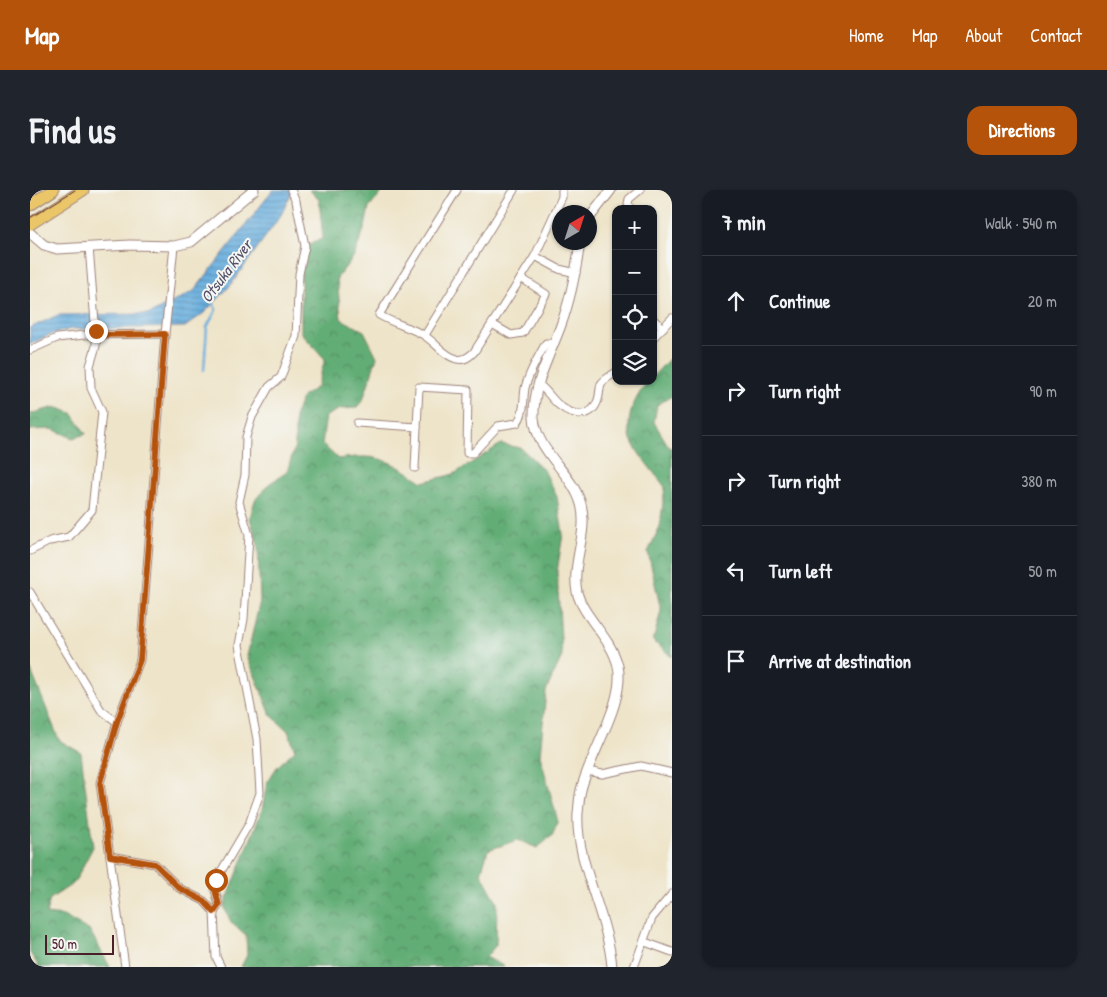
<!DOCTYPE html>
<meta charset="utf-8">
<style>
:root{--surface:#171b24;--page:#20242c;--text:#f1f3f6;--muted:#9ea1a6;--line:#363941;--accent:#b45309}
body{margin:0;font-family:"Patrick Hand",sans-serif;background:var(--page);color:var(--text)}
.controls{position:absolute;right:15px;top:15px;display:grid;overflow:hidden;border-radius:10px;box-shadow:0 1px 4px #0004}
.controls button{width:45px;height:45px;display:grid;place-items:center;padding:0;border:0;border-bottom:1px solid var(--line);background:var(--surface);color:var(--text);font:25px sans-serif}
.compass{position:absolute;left:522px;top:15px;width:45px;height:45px;border-radius:50%;background:var(--surface);box-shadow:0 1px 4px #0004;rotate:39deg}
.scale{position:absolute;left:15px;bottom:12px;width:69px;box-sizing:border-box;padding-left:5px;border:2px solid #4a1f2b;border-top:0;font-size:14px;line-height:18px;white-space:nowrap;color:#4a1f2b;-webkit-text-stroke:4px #f6f6f2;paint-order:stroke}
.stop{position:absolute;width:15px;height:15px;margin:-11px;border:4px solid #b45309;border-radius:50%;background:#fff}
.stop.end{background:#b45309;border-color:#fff;box-shadow:0 1px 5px #0008}
.list{margin:0;padding:0;list-style:none}
h2{display:flex;justify-content:space-between;align-items:center;height:65px;margin:0;padding:0 20px;font-size:21px}
h2 small{font-size:16px;font-weight:400;color:var(--muted)}
.list li{display:grid;grid-template-columns:32px 1fr auto;gap:15px;align-items:center;box-sizing:border-box;height:90px;padding:0 20px;border-top:1px solid var(--line)}
.list b{display:block;font-size:19px;white-space:nowrap}
.list em{font-size:16px;font-style:normal;color:var(--muted)}
.icon{flex:none;width:28px;height:28px;fill:none;stroke:currentColor;stroke-width:2;stroke-linecap:round;stroke-linejoin:round}
.map{position:relative;flex:none;width:642px;height:777px;overflow:hidden;border-radius:15px}
header{display:flex;align-items:center;gap:30px;box-sizing:border-box;height:70px;padding:0 25px;background:var(--accent);color:#fff}
header strong{font-size:24px}
nav{display:flex;gap:28px;margin-inline-start:auto;font-size:18px}
.intro{display:flex;align-items:center;justify-content:space-between;box-sizing:border-box;height:120px;padding:0 30px}
h1{margin:0;font-size:35px}
.button{padding:12px 22px;border-radius:15px;background:var(--accent);color:#fff;font-size:18px;font-weight:700}
main{display:flex;gap:30px;padding:0 30px}
aside{flex:1;background:var(--surface);border-radius:15px;box-shadow:0 1px 4px #0004}
.map>svg:first-child{display:block}
.forest{fill:url(#forest-crowns);stroke:#566650}
.water{fill:url(#water-rules);stroke:#586684}
.lines{fill:none;stroke-linecap:round;stroke-linejoin:round}
.stream{stroke:#67aede;stroke-width:2.5}
.minor-casing{stroke:#9c827a;stroke-width:9}
.tertiary-casing{stroke:#9c827a;stroke-width:11}
.primary-casing{stroke:#9c827a;stroke-width:13}
.minor{stroke:#fff;stroke-width:7}
.tertiary{stroke:#fff;stroke-width:9}
.primary{stroke:#ebc669;stroke-width:11}
.tram{stroke:#4a1f2b;stroke-width:1}
.route{stroke:#b45309;stroke-width:6}
.labels{text-anchor:middle;stroke-width:4;stroke-linejoin:round;paint-order:stroke}
.water-label{font-size:16px;font-style:italic;fill:#54516a;stroke:#f6f6f2}
</style>
<header>
<strong>Map</strong>
<nav><a>Home</a><a>Map</a><a>About</a><a>Contact</a></nav>
</header>
<div class="intro"><h1>Find us</h1><a class="button">Directions</a></div>
<main>
<div class="map">
<svg width="642" height="777" viewBox="0 0 642 777">
<defs>
<pattern id="forest-crowns" width="20" height="18" patternUnits="userSpaceOnUse" patternTransform="scale(1.25)"><rect width="20" height="18" fill="#62ad76"/><path d="M2 6a3 3 0 1 1 6 0M12 15a3 3 0 1 1 6 0" fill="none" stroke="#538c61"/></pattern>
<pattern id="water-rules" width="6" height="5" patternUnits="userSpaceOnUse" patternTransform="scale(1.25)"><rect width="6" height="5" fill="#67aede"/><path d="M0 2.5h6" fill="none" stroke="#578db4"/></pattern>
</defs>
<rect width="100%" height="100%" fill="#f6f6f2"/>
<filter id="ink" filterUnits="userSpaceOnUse"><feTurbulence type="fractalNoise" baseFrequency=".02" numOctaves="2"/><feDisplacementMap in="SourceGraphic" scale="10" xChannelSelector="R" yChannelSelector="G"/><feConvolveMatrix kernelMatrix="1 2 1 2 8 2 1 2 1" color-interpolation-filters="sRGB"/></filter>
<filter id="wash" filterUnits="userSpaceOnUse"><feTurbulence type="fractalNoise" baseFrequency=".0096" numOctaves="4" result="noise"/><feDisplacementMap in="SourceGraphic" scale="20" xChannelSelector="R" yChannelSelector="G"/><feGaussianBlur stdDeviation="1.12" result="paint"/><feColorMatrix in="noise" values="0 0 0 0 0 0 0 0 0 0 0 0 0 0 0 0 0 1.4 0 .05"/><feComposite in="paint" operator="in"/></filter>
<g filter="url(#wash)">
<rect width="100%" height="100%" fill="#eee4c9"/>
<g class="forest">
<path d="M279,0H354L339,18L335,37L324,66L307,88L311,129L334,141L347,167L333,210L326,218L310,219L296,226L292,254L308,269C349,263 359,270 393,292L424,284L471,254L491,258L514,280L527,307L533,344L527,382L532,466L516,501L510,565L528,632L522,646L507,658L488,650L458,660L451,683L467,712L466,755L456,767L475,777H211L217,765L216,745L201,732L194,717L232,620L237,592L247,577L265,560L258,541L241,525L217,466L230,411L228,355L220,328L225,310L239,294L257,282L265,256V225L272,207L287,197L295,169L271,143V77L277,56L293,48L289,10Z"/>
<path d="M642,166V206L627,215L624,232L639,257L642,259V467L623,451L631,421L618,362L630,336L635,297C626,285 605,261 601,249C594,228 606,206 618,191H623V186Z"/>
<polygon points="25,217 42,223 56,244 43,248 22,239 0,240 0,224"/>
<polygon points="0,478 29,550 51,563 63,657 44,693 20,709 16,724 33,726 60,741 80,777 9,777 0,763"/>
</g>
<polygon class="water" points="243,0 263,0 251,25 200,96 174,123 155,137 41,139 19,145 0,154 0,138 28,125 120,124 164,101"/>
<g class="lines">
<polyline class="stream" points="174,180 177,137 186,120 183,112"/>
</g>
</g>
<g filter="url(#ink)">
<g class="lines">
<defs>
<g id="minor">
<path d="M427,0L349,125C364,134 381,137 395,146C406,153 414,166 427,169C434,171 439,167 444,162L505,66L532,7V0"/>
<polyline points="601,19 598,14 599,9 610,0"/>
<polyline points="505,66 529,79 546,83"/>
<polyline points="623,129 633,138"/>
<polyline points="462,134 481,145 493,143 516,104 491,88"/>
<polyline points="395,145 484,0"/>
<polyline points="623,148 642,128"/>
<polyline points="0,160 27,148 54,145 135,144"/>
<path d="M508,194C517,200 522,210 530,216C543,226 562,229 568,210C570,205 569,199 571,194C573,190 582,185 586,182"/>
<polyline points="327,233 387,237"/>
<path d="M385,278L389,197L438,200L437,263H443L468,236L487,233C495,223 493,210 495,198C499,182 508,167 516,153L523,154"/>
<polyline points="0,361 20,351 39,347 62,320 72,222 61,198 60,176 66,156 66,145 59,57"/>
<polyline points="0,402 71,520 87,532"/>
<polyline points="558,581 572,584 611,576 642,583"/>
<polyline points="80,666 125,674 149,698 174,711 184,722 186,767 191,777"/>
<polyline points="184,722 189,715 185,700 186,690 219,634 230,603 227,549 209,455 214,429 219,345 209,312 215,285 216,247 222,227 239,197 251,187 266,146 269,84 275,56 266,11 261,0"/>
<polyline points="615,752 642,762"/>
<polyline points="95,777 70,593 87,532 110,470 135,144 144,56"/>
<polyline points="604,777 622,728 642,704"/>
</g>
<g id="tertiary">
<polyline points="560,27 581,0"/>
<polyline points="0,43 14,55 27,59 100,55 144,56 161,52 224,0"/>
<path d="M550,52C546,81 541,108 531,135C520,166 503,193 504,227C506,262 542,282 551,314C559,343 541,373 547,402C553,427 581,447 588,476C596,512 559,565 551,600C549,608 549,616 548,623C545,672 578,725 582,777"/>
</g>
<g id="primary">
<polyline points="0,15 23,0"/>
<polyline points="0,34 53,0"/>
</g>
</defs>
<use href="#minor" class="minor-casing"/>
<use href="#tertiary" class="tertiary-casing"/>
<use href="#primary" class="primary-casing"/>
<use href="#minor" class="minor"/>
<use href="#tertiary" class="tertiary"/>
<use href="#primary" class="primary"/>
<polyline class="tram" points="0,28 45,0"/>
</g>
</g>
<g class="lines" filter="url(#ink)">
<polyline class="route" points="66,141 66,145 135,144 110,470 87,532 70,593 80,666 125,674 149,698 174,711 184,722 189,715 185,700 186,690"/>
</g>
<g class="labels">
<g class="water-label">
<text transform="translate(196 81) rotate(-53)" y="6">Otsuka River</text>
</g>
</g>
</svg>
<div class="controls">
<button>+</button>
<button>−</button>
<button><svg class="icon" aria-label="locate" viewBox="0 0 24 24"><circle cx="12" cy="12" r="6"/><path d="M12 2v4M12 18v4M2 12h4M18 12h4"/></svg></button>
<button><svg class="icon" aria-label="layers" viewBox="0 0 24 24"><path d="M12 4l9 5-9 5-9-5zM3 14l9 5 9-5"/></svg></button>
</div>
<svg class="compass" viewBox="-18 -18 36 36"><path d="M0-13l5 13h-10z" fill="#e53935"/><path d="M0 13l5-13h-10z" fill="#9ea1a6"/></svg>
<div class="scale">50 m</div>
<div class="stop" style="left:186px;top:690px"></div>
<div class="stop end" style="left:66px;top:141px"></div>
</div>
<aside>
<h2>7 min<small>Walk · 540 m</small></h2>
<ul class="list">
<li><svg class="icon" aria-label="ahead" viewBox="0 0 24 24"><path d="M12 20V5M6 11l6-6 6 6"/></svg><div><b>Continue</b></div><em>20 m</em></li>
<li><svg class="icon" aria-label="right" viewBox="0 0 24 24"><path d="M7 20v-9h11M14 6l5 5-5 5"/></svg><div><b>Turn right</b></div><em>90 m</em></li>
<li><svg class="icon" aria-label="right" viewBox="0 0 24 24"><path d="M7 20v-9h11M14 6l5 5-5 5"/></svg><div><b>Turn right</b></div><em>380 m</em></li>
<li><svg class="icon" aria-label="left" viewBox="0 0 24 24"><path d="M17 20v-9H6M10 6l-5 5 5 5"/></svg><div><b>Turn left</b></div><em>50 m</em></li>
<li><svg class="icon" aria-label="arrive" viewBox="0 0 24 24"><path d="M6 21V4h12l-3 4 3 4H6"/></svg><div><b>Arrive at destination</b></div></li>
</ul>
</aside>
</main>
